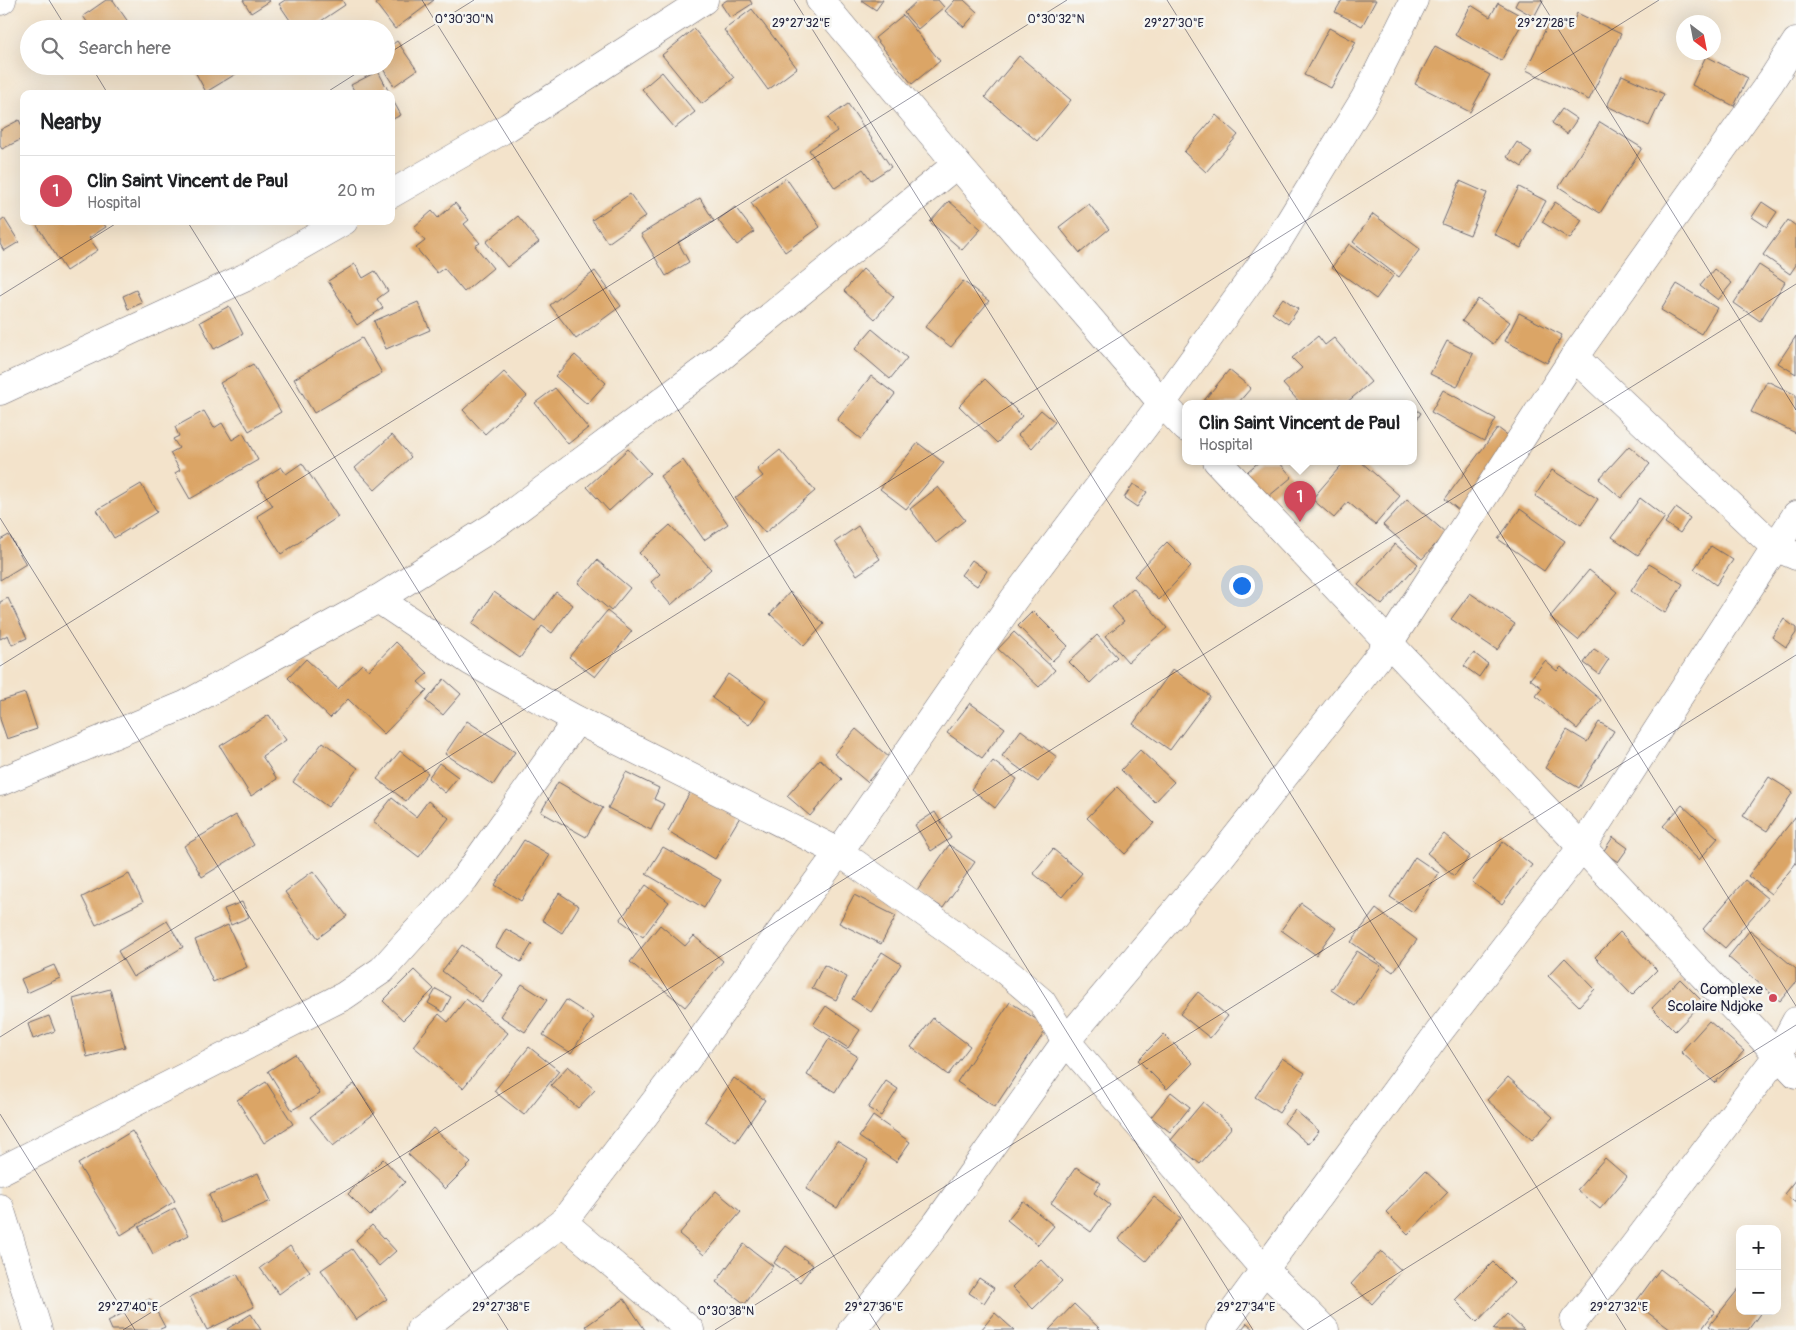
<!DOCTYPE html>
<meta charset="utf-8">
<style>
:root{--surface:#fff;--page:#f6f6f6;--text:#202124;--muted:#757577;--line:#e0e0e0;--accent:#d1495b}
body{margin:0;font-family:Pangolin,sans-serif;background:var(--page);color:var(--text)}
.controls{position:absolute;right:15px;bottom:15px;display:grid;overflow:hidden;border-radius:10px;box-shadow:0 5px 20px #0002}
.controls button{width:45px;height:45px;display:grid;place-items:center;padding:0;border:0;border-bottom:1px solid var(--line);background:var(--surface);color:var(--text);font:25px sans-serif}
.compass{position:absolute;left:1676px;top:15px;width:45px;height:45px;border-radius:50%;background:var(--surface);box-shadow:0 5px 20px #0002;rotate:148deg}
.you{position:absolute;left:1241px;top:585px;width:18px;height:18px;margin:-12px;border:4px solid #fff;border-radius:50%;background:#1a73e8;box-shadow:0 0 0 8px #1a73e833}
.badge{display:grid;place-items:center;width:32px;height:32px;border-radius:50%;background:var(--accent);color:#fff;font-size:16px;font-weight:700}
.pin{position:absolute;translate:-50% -41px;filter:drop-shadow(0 1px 2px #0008)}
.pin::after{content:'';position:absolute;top:26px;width:18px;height:15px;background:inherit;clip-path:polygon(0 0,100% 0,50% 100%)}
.popup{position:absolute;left:1182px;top:400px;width:235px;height:65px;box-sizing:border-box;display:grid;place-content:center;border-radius:10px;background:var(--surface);filter:drop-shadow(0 1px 4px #0005);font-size:16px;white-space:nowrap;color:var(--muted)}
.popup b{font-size:19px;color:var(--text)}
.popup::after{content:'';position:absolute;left:50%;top:100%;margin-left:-10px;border:10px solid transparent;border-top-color:var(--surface)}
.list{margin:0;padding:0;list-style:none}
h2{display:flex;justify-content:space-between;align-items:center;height:65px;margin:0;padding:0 20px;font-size:21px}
h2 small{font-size:16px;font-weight:400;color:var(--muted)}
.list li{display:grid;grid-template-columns:32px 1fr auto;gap:15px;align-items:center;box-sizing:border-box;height:70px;padding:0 20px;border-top:1px solid var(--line)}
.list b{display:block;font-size:19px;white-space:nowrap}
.list p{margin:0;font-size:16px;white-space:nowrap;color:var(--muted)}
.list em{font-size:16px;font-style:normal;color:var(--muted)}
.icon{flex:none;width:28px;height:28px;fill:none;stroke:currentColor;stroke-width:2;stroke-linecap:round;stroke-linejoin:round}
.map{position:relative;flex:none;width:1796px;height:1330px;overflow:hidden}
.search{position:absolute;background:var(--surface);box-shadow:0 5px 20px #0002;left:20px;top:20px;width:375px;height:55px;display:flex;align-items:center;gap:12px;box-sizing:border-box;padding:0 18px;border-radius:28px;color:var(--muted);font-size:19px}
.panel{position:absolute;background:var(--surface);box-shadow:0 5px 20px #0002;left:20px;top:90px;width:375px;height:135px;border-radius:10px}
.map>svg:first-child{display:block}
.building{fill:#dba566}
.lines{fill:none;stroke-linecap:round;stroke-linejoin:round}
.minor-casing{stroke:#6b666d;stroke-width:29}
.minor{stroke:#fff;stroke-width:28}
.ticks{fill:none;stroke:#22223b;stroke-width:1;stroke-opacity:0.45}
.poi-dot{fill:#d1495b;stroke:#f6f6f2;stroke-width:2}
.labels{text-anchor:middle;stroke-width:5;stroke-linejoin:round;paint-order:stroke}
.poi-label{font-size:15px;fill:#22223b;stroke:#f6f6f2;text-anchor:end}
.ticks-label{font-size:12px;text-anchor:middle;fill:#22223b;stroke:#f6f6f2;stroke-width:5;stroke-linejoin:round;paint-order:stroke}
</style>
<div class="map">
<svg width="1796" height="1330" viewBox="0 0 1796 1330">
<rect width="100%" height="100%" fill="#f6f6f2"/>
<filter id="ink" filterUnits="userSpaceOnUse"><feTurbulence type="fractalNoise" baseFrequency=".02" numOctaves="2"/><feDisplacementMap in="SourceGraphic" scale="10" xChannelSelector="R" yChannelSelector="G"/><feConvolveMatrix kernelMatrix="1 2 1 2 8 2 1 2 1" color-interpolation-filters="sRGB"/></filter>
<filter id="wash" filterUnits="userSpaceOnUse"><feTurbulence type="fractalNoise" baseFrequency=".0096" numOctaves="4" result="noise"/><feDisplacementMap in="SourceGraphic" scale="20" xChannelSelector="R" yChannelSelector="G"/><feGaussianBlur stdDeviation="1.12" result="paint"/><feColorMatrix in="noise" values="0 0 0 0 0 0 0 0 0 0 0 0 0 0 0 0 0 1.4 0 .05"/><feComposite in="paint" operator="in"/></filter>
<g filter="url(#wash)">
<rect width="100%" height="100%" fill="#f3e3cb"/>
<g id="blocks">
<g class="building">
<polygon points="106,0 113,0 133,29 92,29 83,16"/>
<polygon points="243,0 269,0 270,1 251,13"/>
<polygon points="285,0 342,0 345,5 309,29 296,29 279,4"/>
<polygon points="382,0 434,0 395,29 376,4"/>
<polygon points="727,0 750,0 752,4 730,18 721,4"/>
<polygon points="861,0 883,0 876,10"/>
<polygon points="918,0 938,0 944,7 918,29 904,13"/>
<polygon points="955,0 964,0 977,12 964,27 945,11"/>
<polygon points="1342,0 1376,0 1362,26 1335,12"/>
<polygon points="1518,0 1543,0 1534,17 1515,6"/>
<polygon points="1498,3 1525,18 1501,61 1455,35 1471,5 1490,17"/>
<polygon points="752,9 797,68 768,90 724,30"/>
<polygon points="1577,13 1621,34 1589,100 1526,70 1550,20 1570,29"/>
<polygon points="903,15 940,61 912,84 875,38"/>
<polygon points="1329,28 1356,42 1331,88 1304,75"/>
<polygon points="694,29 734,78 702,104 662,55"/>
<polygon points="397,41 417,70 394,86 381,66 386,66 386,49"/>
<polygon points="1435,46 1490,75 1470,112 1415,84"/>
<polygon points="1019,56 1071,100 1037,141 985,97"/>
<polygon points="1706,56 1748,78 1734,106 1692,85"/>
<polygon points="192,66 249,66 206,92"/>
<polygon points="378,71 390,94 356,94 351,85"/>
<polygon points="662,72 695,112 675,128 642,89"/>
<polygon points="1622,75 1664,94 1649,126 1607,106"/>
<polygon points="391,97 401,115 391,120"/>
<polygon points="848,104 891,167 871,180 863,169 835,188 809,150 837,131 828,118"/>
<polygon points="1562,109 1577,119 1567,134 1552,123"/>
<polygon points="1216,115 1238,135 1206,172 1184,152"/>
<polygon points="19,120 24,130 24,138 2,149 0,146 0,130"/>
<polygon points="1600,122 1642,148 1600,213 1559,187"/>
<polygon points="1517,142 1532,152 1522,167 1507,157"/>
<polygon points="786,178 820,227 785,252 751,203"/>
<polygon points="1460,181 1487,193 1470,235 1442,224"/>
<polygon points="1519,187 1546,201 1521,248 1494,234"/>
<polygon points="630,194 646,216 608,243 592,220"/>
<polygon points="700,198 714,221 678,242 689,262 666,276 641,234"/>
<polygon points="949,201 981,229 962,250 930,222"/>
<polygon points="1555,202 1582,220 1570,239 1542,222"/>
<polygon points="1762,202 1777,212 1767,227 1752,217"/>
<polygon points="455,203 469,220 464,224 480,243 475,246 493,268 464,292 444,268 437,273 416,248 425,241 414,227 432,211 438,218"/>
<polygon points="1089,204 1109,229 1080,253 1059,227"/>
<polygon points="735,207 754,232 737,245 718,220"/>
<polygon points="1373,214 1420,249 1399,277 1353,242"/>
<polygon points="518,216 539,242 507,267 486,242"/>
<polygon points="4,218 19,242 4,251 0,244 0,221"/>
<polygon points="1788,220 1796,226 1796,265 1790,274 1763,255"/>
<polygon points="34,221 102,221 106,227 89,238 98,250 66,271"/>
<polygon points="1349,244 1393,276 1376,299 1332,267"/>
<polygon points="355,264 363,278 375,271 388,291 377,299 383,308 357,325 328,281"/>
<polygon points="1759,265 1785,282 1760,321 1734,303"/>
<polygon points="863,269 894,297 875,319 844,291"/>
<polygon points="1714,269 1732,283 1718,300 1700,286"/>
<polygon points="595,271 621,306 576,339 550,305"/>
<polygon points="963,281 989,301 951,347 925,327"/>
<polygon points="1677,284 1717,308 1701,334 1661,310"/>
<polygon points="136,290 142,303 128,309 123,296"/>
<polygon points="1283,298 1298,309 1288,324 1272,313"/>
<polygon points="1478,299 1510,322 1493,344 1462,321"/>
<polygon points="418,302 430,330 386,349 374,321"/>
<polygon points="229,306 243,334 214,349 200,322"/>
<polygon points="1519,313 1562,335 1547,363 1505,341"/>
<polygon points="872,329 907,358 890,379 855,349"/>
<polygon points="1318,336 1325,345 1334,338 1371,382 1346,403 1300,403 1283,384 1302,368 1292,358"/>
<polygon points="1796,336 1796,374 1778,363"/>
<polygon points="362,338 382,373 314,413 294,379"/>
<polygon points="1447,341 1473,354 1457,387 1430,374"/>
<polygon points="575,355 606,383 587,404 555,376"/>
<polygon points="253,364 281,412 249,431 220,383"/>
<polygon points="1229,370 1251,388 1238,403 1202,403"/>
<polygon points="504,372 527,396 485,434 463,410"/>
<polygon points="871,376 895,394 861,439 837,420"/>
<polygon points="985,379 1022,416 997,443 959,406"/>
<polygon points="1767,381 1796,395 1796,433 1751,412"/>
<polygon points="555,388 588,428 568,444 535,403"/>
<polygon points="1443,390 1496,419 1484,441 1431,412"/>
<polygon points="1414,408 1421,413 1414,424"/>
<polygon points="1041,410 1055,422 1032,448 1018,435"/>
<polygon points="204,411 214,428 222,423 232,440 243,433 258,460 190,499 175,473 180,470 170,453 179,448 173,439 179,436 175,427"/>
<polygon points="1498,428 1514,440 1460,511 1445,499"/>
<polygon points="392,435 411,457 375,490 355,468"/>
<polygon points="918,443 944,463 906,509 880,489"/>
<polygon points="1629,446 1650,464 1621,498 1599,479"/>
<polygon points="628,449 650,473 609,511 587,487"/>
<polygon points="780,450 815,491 765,533 735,498 763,476 757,469"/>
<polygon points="683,460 728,524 704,540 660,476"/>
<polygon points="1260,461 1278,461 1292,477 1263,501 1242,476"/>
<polygon points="1345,461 1360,461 1400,496 1375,525 1348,502 1334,518 1312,499"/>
<polygon points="302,463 338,517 281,554 257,516 273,506 257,482 281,467 286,474"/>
<polygon points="1552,470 1598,499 1581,525 1535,496"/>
<polygon points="141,484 157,512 114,538 97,510"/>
<polygon points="1133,484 1147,492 1137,507 1124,498"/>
<polygon points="938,487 965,520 936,543 910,509"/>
<polygon points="1640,498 1665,517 1638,555 1612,537"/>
<polygon points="1407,499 1446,533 1422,559 1383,525"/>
<polygon points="1676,508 1690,518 1680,533 1665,523"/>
<polygon points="1520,509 1565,541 1544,571 1498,539"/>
<polygon points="670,525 711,569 671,605 651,582 660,574 639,553"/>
<polygon points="858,526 880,559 857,575 835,542"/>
<polygon points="9,535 26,564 0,580 0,540"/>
<polygon points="1167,542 1191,566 1159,600 1134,576"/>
<polygon points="1395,544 1418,564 1382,605 1358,585"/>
<polygon points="1711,546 1733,560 1716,585 1694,569"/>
<polygon points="597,560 630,588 611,611 578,583"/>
<polygon points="972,560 987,571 977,586 961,575"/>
<polygon points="1649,564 1683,584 1665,613 1631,591"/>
<polygon points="1589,570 1617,592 1578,640 1550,617"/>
<polygon points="1133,588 1167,628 1128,662 1105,636 1124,621 1112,607"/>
<polygon points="494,592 535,621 556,592 573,605 552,633 542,626 520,658 472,624"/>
<polygon points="790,592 824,624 804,646 770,614"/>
<polygon points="1470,593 1515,624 1497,650 1451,619"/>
<polygon points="8,598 27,638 12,645 8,635 0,639 0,602"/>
<polygon points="607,611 632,631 595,677 569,657"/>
<polygon points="1033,611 1068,646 1052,661 1018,626"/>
<polygon points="1784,619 1796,628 1796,633 1786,647 1772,637"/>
<polygon points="1014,632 1055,670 1039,687 998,649"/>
<polygon points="1097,635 1117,657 1090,683 1069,662"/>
<polygon points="396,642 428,673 418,682 427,690 384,734 348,699 330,718 288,678 306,659 338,689 362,664 369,670"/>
<polygon points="1594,649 1609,659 1599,674 1584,663"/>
<polygon points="1474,653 1488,664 1479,677 1464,666"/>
<polygon points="1545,661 1557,671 1561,667 1601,700 1577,729 1536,696 1542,688 1530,679"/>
<polygon points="1173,669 1210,696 1170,750 1133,724"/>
<polygon points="728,674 766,701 749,725 712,698"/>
<polygon points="444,679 461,694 443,715 426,701"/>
<polygon points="25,693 37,729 7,739 0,719 0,701"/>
<polygon points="970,703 1005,728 982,758 947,733"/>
<polygon points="269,715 286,740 262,756 277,779 251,796 220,746"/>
<polygon points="467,721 515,752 493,785 445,754"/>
<polygon points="1599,722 1614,731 1579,788 1545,768 1567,730 1587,742"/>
<polygon points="856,729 890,758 867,782 834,754"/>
<polygon points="1021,730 1057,757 1038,782 1002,756"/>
<polygon points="323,742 358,768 328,807 293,782"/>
<polygon points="1140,750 1174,782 1155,802 1121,770"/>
<polygon points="400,751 428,773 406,801 377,779"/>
<polygon points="820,759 842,779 810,816 787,796"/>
<polygon points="993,761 1017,779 995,808 971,789"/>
<polygon points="439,763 458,777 445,793 428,778"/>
<polygon points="626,772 659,788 654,799 664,804 651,830 608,808"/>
<polygon points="1769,777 1793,792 1767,831 1743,816"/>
<polygon points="558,782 603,808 586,837 541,812"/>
<polygon points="1117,787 1154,823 1125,854 1087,818"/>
<polygon points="692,789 740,817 715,859 668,831"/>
<polygon points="392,798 416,817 428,801 449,818 419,857 373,822"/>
<polygon points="1682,805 1718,838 1699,860 1663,826"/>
<polygon points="935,812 951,838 931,851 915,825"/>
<polygon points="236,815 254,845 202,877 184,846"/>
<polygon points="1796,816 1796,863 1771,894 1748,876"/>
<polygon points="1444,834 1470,856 1454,876 1427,853"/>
<polygon points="1613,837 1628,848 1618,862 1603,852"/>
<polygon points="524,840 550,855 521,901 495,885"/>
<polygon points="1503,842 1532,865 1502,904 1472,882"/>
<polygon points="949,845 975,862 943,908 917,891"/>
<polygon points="663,847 721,880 704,908 646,874"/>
<polygon points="1053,849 1082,873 1062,897 1033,873"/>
<polygon points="1415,857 1439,873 1413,912 1390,897"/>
<polygon points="313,871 347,916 318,938 285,892"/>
<polygon points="129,874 143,902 96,925 82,897"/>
<polygon points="1745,880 1768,899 1725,948 1703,929"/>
<polygon points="646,885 669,902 643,937 620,920"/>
<polygon points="559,893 579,906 562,933 542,920"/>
<polygon points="854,895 896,916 881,944 839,923"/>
<polygon points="242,902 249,917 231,925 224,909"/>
<polygon points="1301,903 1336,928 1316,955 1281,930"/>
<polygon points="1376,909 1417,940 1393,972 1351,942"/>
<polygon points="167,921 183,947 133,977 118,951"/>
<polygon points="228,925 247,967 213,982 195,940"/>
<polygon points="660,925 685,946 694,936 723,961 685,1007 630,962"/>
<polygon points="506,929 532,944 521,962 496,947"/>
<polygon points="1750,930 1796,969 1796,982 1780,1001 1728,957"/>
<polygon points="1620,932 1657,970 1632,995 1595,957"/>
<polygon points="462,945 503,975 482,1002 442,971"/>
<polygon points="1357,951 1381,966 1355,1006 1331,990"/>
<polygon points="882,952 901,964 871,1012 852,999"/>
<polygon points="1565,958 1595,989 1579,1006 1548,976"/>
<polygon points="54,965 60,978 27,993 21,979"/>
<polygon points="824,965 847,977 836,1000 812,988"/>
<polygon points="414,970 434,989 403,1020 383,1001"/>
<polygon points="1680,979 1703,1002 1675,1031 1652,1008"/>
<polygon points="522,984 547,1000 525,1032 500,1016"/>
<polygon points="110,989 125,1047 87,1057 73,999"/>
<polygon points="436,989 451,997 443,1012 428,1003"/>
<polygon points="1198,992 1228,1016 1210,1038 1180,1014"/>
<polygon points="466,999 508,1033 463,1088 413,1046 439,1014 448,1022"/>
<polygon points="566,1000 594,1018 571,1053 543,1035"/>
<polygon points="1010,1002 1048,1027 995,1107 957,1082"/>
<polygon points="826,1006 860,1030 848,1048 813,1025"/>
<polygon points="49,1016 55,1031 33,1039 28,1024"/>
<polygon points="933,1018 970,1046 948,1075 911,1047"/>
<polygon points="1709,1021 1744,1051 1715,1083 1681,1052"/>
<polygon points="1164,1034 1193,1063 1167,1089 1138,1060"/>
<polygon points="829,1039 857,1056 835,1092 807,1075"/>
<polygon points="529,1047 559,1071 524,1115 494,1091"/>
<polygon points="295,1054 320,1094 292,1110 268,1071"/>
<polygon points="1282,1058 1305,1073 1279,1113 1255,1097"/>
<polygon points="568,1066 595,1090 578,1108 551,1085"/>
<polygon points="1508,1077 1553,1117 1532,1140 1487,1100"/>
<polygon points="734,1078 765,1100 736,1142 705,1121"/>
<polygon points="886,1081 898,1089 881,1116 868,1108"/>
<polygon points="266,1082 293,1124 264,1143 237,1100"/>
<polygon points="354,1084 375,1113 333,1146 310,1117"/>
<polygon points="1171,1092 1190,1107 1170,1132 1151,1117"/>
<polygon points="1203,1102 1232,1127 1200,1164 1171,1140"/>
<polygon points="1295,1110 1319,1131 1308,1144 1284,1123"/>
<polygon points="873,1116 910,1142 896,1162 859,1137"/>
<polygon points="433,1128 471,1163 445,1189 408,1154"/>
<polygon points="132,1131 175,1201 121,1235 78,1164"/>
<polygon points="837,1141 868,1160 837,1208 806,1189"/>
<polygon points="1605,1158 1627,1177 1600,1209 1577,1190"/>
<polygon points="383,1159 405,1182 370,1216 348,1194"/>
<polygon points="1076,1167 1101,1183 1094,1193 1110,1205 1091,1232 1051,1203"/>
<polygon points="1425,1171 1448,1192 1408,1234 1386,1212"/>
<polygon points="258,1173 271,1201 221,1223 209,1195"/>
<polygon points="1796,1179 1796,1203 1784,1194"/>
<polygon points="716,1191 741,1212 704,1255 679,1234"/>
<polygon points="1154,1197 1181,1218 1146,1261 1119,1239"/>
<polygon points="1023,1201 1054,1226 1038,1245 1007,1220"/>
<polygon points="175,1208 189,1235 153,1254 139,1227"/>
<polygon points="372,1225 396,1251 379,1266 356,1240"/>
<polygon points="744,1244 773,1266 745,1304 716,1282"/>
<polygon points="290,1246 310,1271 279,1294 260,1268"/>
<polygon points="786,1246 813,1265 800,1282 774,1263"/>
<polygon points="352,1249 387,1299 356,1320 321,1270"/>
<polygon points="1381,1251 1402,1271 1372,1304 1351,1284"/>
<polygon points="1041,1259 1062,1281 1033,1309 1012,1287"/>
<polygon points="1493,1262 1514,1283 1477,1322 1455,1300"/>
<polygon points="1660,1269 1715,1311 1701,1330 1671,1330 1635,1303"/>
<polygon points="237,1274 254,1307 207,1330 190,1297"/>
<polygon points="979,1278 994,1288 984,1303 969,1293"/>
<polygon points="1740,1287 1740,1311 1762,1311 1748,1330 1715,1330 1709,1326"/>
<polygon points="150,1299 165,1327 158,1330 112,1330 108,1321"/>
<polygon points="624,1299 645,1330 589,1330 586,1326"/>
<polygon points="1074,1304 1101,1330 1049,1330"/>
<polygon points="995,1313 1014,1330 981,1330"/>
<polygon points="251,1314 261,1330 228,1330 227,1329"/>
<polygon points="1507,1314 1524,1330 1495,1330 1493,1329"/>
<polygon points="1247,1323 1255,1330 1241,1330"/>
</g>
</g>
</g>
<g filter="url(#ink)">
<use href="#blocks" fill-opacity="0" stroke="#6b666d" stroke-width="1"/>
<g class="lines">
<defs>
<g id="minor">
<polyline points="820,0 957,164 1162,403 1186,428"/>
<polyline points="0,1 2,0"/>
<polyline points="391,194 508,127 704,0"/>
<polyline points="1574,357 1775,547 1796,556"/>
<polyline points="0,391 244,278 344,221"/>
<polyline points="1217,461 1796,1074"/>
<polyline points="378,599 470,661 577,720 839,852 1001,967 1042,1002 1066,1041 1264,1269 1325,1330"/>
<polyline points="0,782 185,705 378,599 496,525 715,362 957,164"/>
<polyline points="0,1171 344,996 382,970 465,878 577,720"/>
<polyline points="0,1208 38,1330"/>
<polyline points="563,1222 690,1330"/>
<polyline points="1574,1321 1630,1251 1778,1055 1796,1021"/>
<polyline points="420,1330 563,1222 676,1074 839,852 1014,599 1162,403 1276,244 1365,98 1414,0"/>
<polyline points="852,1330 937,1223 1066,1041 1219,859 1389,643 1574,357 1771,81 1796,42"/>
<polyline points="1220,1330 1436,1036 1582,847 1796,515"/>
</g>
</defs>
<use href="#minor" class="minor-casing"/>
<use href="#minor" class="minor"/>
</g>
</g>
<path class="ticks" d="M49,0L67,29M422,0L1253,1330M794,0L1626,1330M1167,0L1796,1006M1540,0L1796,410M386,55L474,0M91,66L108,94M324,94L368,66M187,221L880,1330M0,296L120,221M0,518L508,1330M0,666L1067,0M0,1037L1659,0M0,1114L135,1330M123,1330L1796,284M715,1330L1796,655M1307,1330L1796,1025"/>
<circle class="poi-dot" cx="1773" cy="998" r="5"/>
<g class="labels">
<g class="poi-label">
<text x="1763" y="994">Complexe<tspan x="1763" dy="17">Scolaire Ndjoke</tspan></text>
</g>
</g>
<g class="ticks-label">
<text x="464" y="23">0°30'30"N</text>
<text x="1056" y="23">0°30'32"N</text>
<text x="1546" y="27">29°27'28"E</text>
<text x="801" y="27">29°27'32"E</text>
<text x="1174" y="27">29°27'30"E</text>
<text x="128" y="1311">29°27'40"E</text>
<text x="501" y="1311">29°27'38"E</text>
<text x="874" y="1311">29°27'36"E</text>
<text x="1246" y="1311">29°27'34"E</text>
<text x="1619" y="1311">29°27'32"E</text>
<text x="726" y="1315">0°30'38"N</text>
</g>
</svg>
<div class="controls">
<button>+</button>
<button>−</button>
</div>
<svg class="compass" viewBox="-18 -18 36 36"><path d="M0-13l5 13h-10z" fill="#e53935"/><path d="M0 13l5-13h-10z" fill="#757577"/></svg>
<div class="you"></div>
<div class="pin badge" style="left:1300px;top:522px">1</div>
<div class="popup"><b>Clin Saint Vincent de Paul</b>Hospital</div>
<div class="search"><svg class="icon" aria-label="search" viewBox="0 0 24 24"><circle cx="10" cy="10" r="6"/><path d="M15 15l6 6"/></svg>Search here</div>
<section class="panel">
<h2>Nearby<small></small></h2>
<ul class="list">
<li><span class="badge">1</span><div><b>Clin Saint Vincent de Paul</b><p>Hospital</p></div><em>20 m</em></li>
</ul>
</section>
</div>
